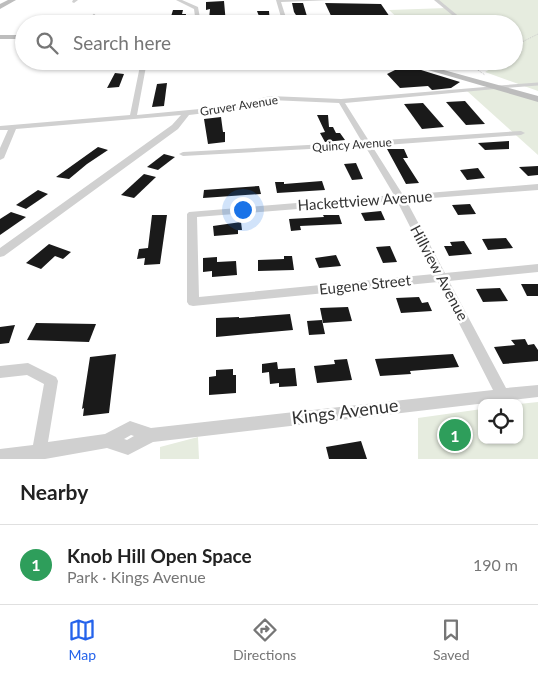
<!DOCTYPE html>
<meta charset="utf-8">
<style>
:root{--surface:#fff;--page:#f2f2f2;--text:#222;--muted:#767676;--line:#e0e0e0;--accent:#2563eb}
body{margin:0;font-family:Lato,sans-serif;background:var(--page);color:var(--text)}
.controls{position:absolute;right:15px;bottom:15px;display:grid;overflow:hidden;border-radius:10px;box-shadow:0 1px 4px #0004}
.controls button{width:45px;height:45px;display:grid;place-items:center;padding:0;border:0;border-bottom:1px solid var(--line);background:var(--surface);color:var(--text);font:25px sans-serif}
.you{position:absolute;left:242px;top:209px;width:18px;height:18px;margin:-12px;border:4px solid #fff;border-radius:50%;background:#1a73e8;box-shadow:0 0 0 8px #1a73e833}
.badge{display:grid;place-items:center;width:32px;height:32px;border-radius:50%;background:var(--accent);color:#fff;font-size:16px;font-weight:700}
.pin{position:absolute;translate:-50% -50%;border:2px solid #fff;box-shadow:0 1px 5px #0006}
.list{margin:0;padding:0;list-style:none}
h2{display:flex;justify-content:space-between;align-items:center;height:65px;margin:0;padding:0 20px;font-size:21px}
h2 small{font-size:16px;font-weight:400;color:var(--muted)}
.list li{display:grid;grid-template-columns:32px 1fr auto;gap:15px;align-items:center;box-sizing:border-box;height:80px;padding:0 20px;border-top:1px solid var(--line)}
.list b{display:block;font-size:19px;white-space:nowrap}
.list p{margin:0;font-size:16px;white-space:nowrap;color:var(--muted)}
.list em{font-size:16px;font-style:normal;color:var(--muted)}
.icon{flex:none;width:28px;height:28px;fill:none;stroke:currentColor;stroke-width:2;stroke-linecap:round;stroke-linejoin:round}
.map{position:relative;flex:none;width:538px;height:459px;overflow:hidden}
.search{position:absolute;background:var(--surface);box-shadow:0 1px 4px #0004;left:15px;right:15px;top:15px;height:55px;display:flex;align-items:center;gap:12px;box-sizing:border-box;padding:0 18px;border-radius:28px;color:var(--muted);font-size:19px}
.sheet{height:145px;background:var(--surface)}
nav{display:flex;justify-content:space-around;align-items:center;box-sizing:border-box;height:70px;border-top:1px solid var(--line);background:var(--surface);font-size:14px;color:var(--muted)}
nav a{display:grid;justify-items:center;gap:2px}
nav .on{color:var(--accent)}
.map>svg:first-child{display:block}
.green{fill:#e6ecdf}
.building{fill:#1a1a1a}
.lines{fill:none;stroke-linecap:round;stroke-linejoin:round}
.path{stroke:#cdcdcd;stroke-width:1;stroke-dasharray:1 1;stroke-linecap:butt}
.service-far1{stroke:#d0d0d0;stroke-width:2.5}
.service{stroke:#d0d0d0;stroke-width:3}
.minor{fill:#d0d0d0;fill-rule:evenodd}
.secondary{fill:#bdbdbd;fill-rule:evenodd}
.labels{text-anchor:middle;stroke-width:5;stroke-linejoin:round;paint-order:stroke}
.far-street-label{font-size:12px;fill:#333;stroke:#fff}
.street-label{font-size:15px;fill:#333;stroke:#fff}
.near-street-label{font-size:18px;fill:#333;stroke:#fff}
</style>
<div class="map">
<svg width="538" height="459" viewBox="0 0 538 459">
<rect width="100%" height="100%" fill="#fff"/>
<g class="green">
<polygon points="437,0 538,0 538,91 485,72 504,61 514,61 514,55 523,50 514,45 514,24 404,24 389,10 447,8"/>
<polygon points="495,87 538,99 538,155 467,91"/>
<polygon points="538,402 538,459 418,459 418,418 482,409 482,440 519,440 519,404"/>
<polygon points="198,437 199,459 160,459 160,447"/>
</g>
<g class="building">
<polygon points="224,1 226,24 214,24 214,19 209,19 210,9 206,10 206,2"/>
<polygon points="292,3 303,3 309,23 301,23 294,12"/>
<polygon points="325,3 381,4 392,20 334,22"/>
<polygon points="173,10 183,10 182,14 186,14 185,23 169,23"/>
<polygon points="257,11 269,11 270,24 262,24"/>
<polygon points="405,65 434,74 460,82 451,88 432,90 428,86 400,88 387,74"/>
<polygon points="115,73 124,74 119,87 107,88"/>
<polygon points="167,83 164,106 152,107 157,84"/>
<polygon points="465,101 485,124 466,125 446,102"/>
<polygon points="423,103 444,127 422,129 404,104"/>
<polygon points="317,115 328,115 329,127 333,127 336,133 340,133 345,140 325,142 320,133 325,132"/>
<polygon points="221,117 223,132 225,132 225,142 208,144 204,119"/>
<polygon points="509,141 509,149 485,150 478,143"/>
<polygon points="98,147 108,150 87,164 69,179 56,177"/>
<polygon points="387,149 404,149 408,158 403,158 419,183 406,184"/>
<polygon points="164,154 175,157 158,170 147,167"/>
<polygon points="356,163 363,179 352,180 344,164"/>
<polygon points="538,166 538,175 528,176 519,167"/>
<polygon points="478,168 485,178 467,180 460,170"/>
<polygon points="144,174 156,177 134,198 121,195"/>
<polygon points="322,181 325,190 277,193 275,182 284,182 284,184"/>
<polygon points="259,186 261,194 203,198 204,190"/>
<polygon points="38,190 48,194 26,209 16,205"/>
<polygon points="470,204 476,214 458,215 452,205"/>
<polygon points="381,211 385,220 365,221 361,213"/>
<polygon points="11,212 26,217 0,235 0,219"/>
<polygon points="152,215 167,215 160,264 144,265 145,258 137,259 139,249 148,248"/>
<polygon points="323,215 339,215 342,224 300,226 301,230 291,231 289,219 324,217"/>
<polygon points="241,222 242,230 238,230 238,234 214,236 213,226"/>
<polygon points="506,238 513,248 488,250 482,239"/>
<polygon points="464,241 472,254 449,256 444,246 452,246 450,242"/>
<polygon points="49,244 71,252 63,259 55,256 41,269 26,263"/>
<polygon points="390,246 397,262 383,263 376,247"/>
<polygon points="336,255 341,266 319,268 315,258"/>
<polygon points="284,256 292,256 294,270 258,271 258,260 284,259"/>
<polygon points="217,257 217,262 236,261 237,275 212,277 212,271 203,272 203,258"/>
<polygon points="521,284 538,284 538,296 527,296"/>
<polygon points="500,288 508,301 483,302 476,289"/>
<polygon points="419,297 422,303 428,302 432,311 401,313 396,298"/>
<polygon points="348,307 352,321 323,323 320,308"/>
<polygon points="290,314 293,330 216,337 216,318 239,317 239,318"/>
<polygon points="322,320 325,334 309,335 307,321"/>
<polygon points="36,323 96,324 89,342 27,340"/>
<polygon points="15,325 9,343 0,344 0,327"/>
<polygon points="525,339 528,345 534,344 538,350 538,361 503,364 494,347 515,345 511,340"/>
<polygon points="116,354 109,413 83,416 84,408 82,409 90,357"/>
<polygon points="453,354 459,367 410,371 411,374 380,376 375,359"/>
<polygon points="347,359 352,380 317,383 314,366 335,364 334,360"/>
<polygon points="277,362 278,369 295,368 297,386 279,387 279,383 270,384 269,372 262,373 262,364"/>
<polygon points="233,369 233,375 236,375 236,393 209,395 209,377 216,376 216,370"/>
<polygon points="361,441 367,459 329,459 326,447"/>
</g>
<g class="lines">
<g class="path">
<polyline points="514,46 538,34"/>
<polyline points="485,61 475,68 485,75"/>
</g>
<polyline class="service-far1" points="89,24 94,15"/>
<polyline class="service" points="499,87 538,84"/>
<g class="minor">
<polygon points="73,0 78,0 74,3 72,2"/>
<polygon points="176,0 182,0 198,7 201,24 196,24 194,9"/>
<polygon points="276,0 333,0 281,2 288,24 283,24"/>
<polygon points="434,0 439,0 468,24 463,24"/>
<path d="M141,61H147L137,115L231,106L270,96L341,99L497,86L498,87L495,89L345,103L369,141L521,131L525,133L521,135L372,146L403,195L538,184V190L406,200L445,273L538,264V272L449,281L506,388L538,385V397L153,442L128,455L107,448L45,459H0V449L33,445L44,384L27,375L0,378V366L28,363L56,377L58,381L48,442L105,434L130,421L151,428L493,390L438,282L193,306L189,305L187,302V214L189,212L394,195L365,146L183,156L179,154L183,152L362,142L339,103L270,100L231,110L189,115L178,129L4,256L0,257V248L172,125L181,115L16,129L4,158L0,160V148L8,130H0V126L130,115ZM397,201L434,274L199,297L197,217ZM131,435L134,436L127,440L124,439Z"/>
</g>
<g class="secondary">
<polygon points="8,0 16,0 0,9 0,4"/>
<rect x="0" y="35" width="24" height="4"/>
<polygon points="397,61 411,61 538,96 538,102"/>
</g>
</g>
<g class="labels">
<g class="far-street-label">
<text transform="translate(239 106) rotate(-9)" y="4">Gruver Avenue</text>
<text transform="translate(352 145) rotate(-4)" y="4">Quincy Avenue</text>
</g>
<g class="street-label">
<text transform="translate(365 201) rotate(-4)" y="5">Hackettview Avenue</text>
<text transform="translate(439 273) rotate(62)" y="5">Hillview Avenue</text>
<text transform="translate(365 285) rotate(-6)" y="5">Eugene Street</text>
</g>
<g class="near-street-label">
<text transform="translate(345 412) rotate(-7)" y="6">Kings Avenue</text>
</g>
</g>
</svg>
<div class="controls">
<button><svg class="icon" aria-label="locate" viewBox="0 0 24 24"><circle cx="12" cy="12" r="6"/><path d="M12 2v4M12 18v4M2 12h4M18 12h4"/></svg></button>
</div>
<div class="you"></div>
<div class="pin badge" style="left:455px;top:435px;background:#2e9e5b">1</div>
<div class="search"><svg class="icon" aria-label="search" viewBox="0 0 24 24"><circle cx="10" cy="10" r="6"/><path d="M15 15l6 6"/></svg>Search here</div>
</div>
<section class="sheet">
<h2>Nearby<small></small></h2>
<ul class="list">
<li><span class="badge" style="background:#2e9e5b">1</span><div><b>Knob Hill Open Space</b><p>Park · Kings Avenue</p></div><em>190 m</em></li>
</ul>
</section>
<nav>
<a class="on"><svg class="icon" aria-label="map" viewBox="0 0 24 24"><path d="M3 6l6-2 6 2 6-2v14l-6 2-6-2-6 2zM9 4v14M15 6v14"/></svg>Map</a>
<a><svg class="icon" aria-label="directions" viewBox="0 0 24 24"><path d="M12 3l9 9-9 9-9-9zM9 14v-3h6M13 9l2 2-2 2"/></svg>Directions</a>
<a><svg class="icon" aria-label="saved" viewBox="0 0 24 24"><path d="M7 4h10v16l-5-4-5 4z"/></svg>Saved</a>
</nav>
